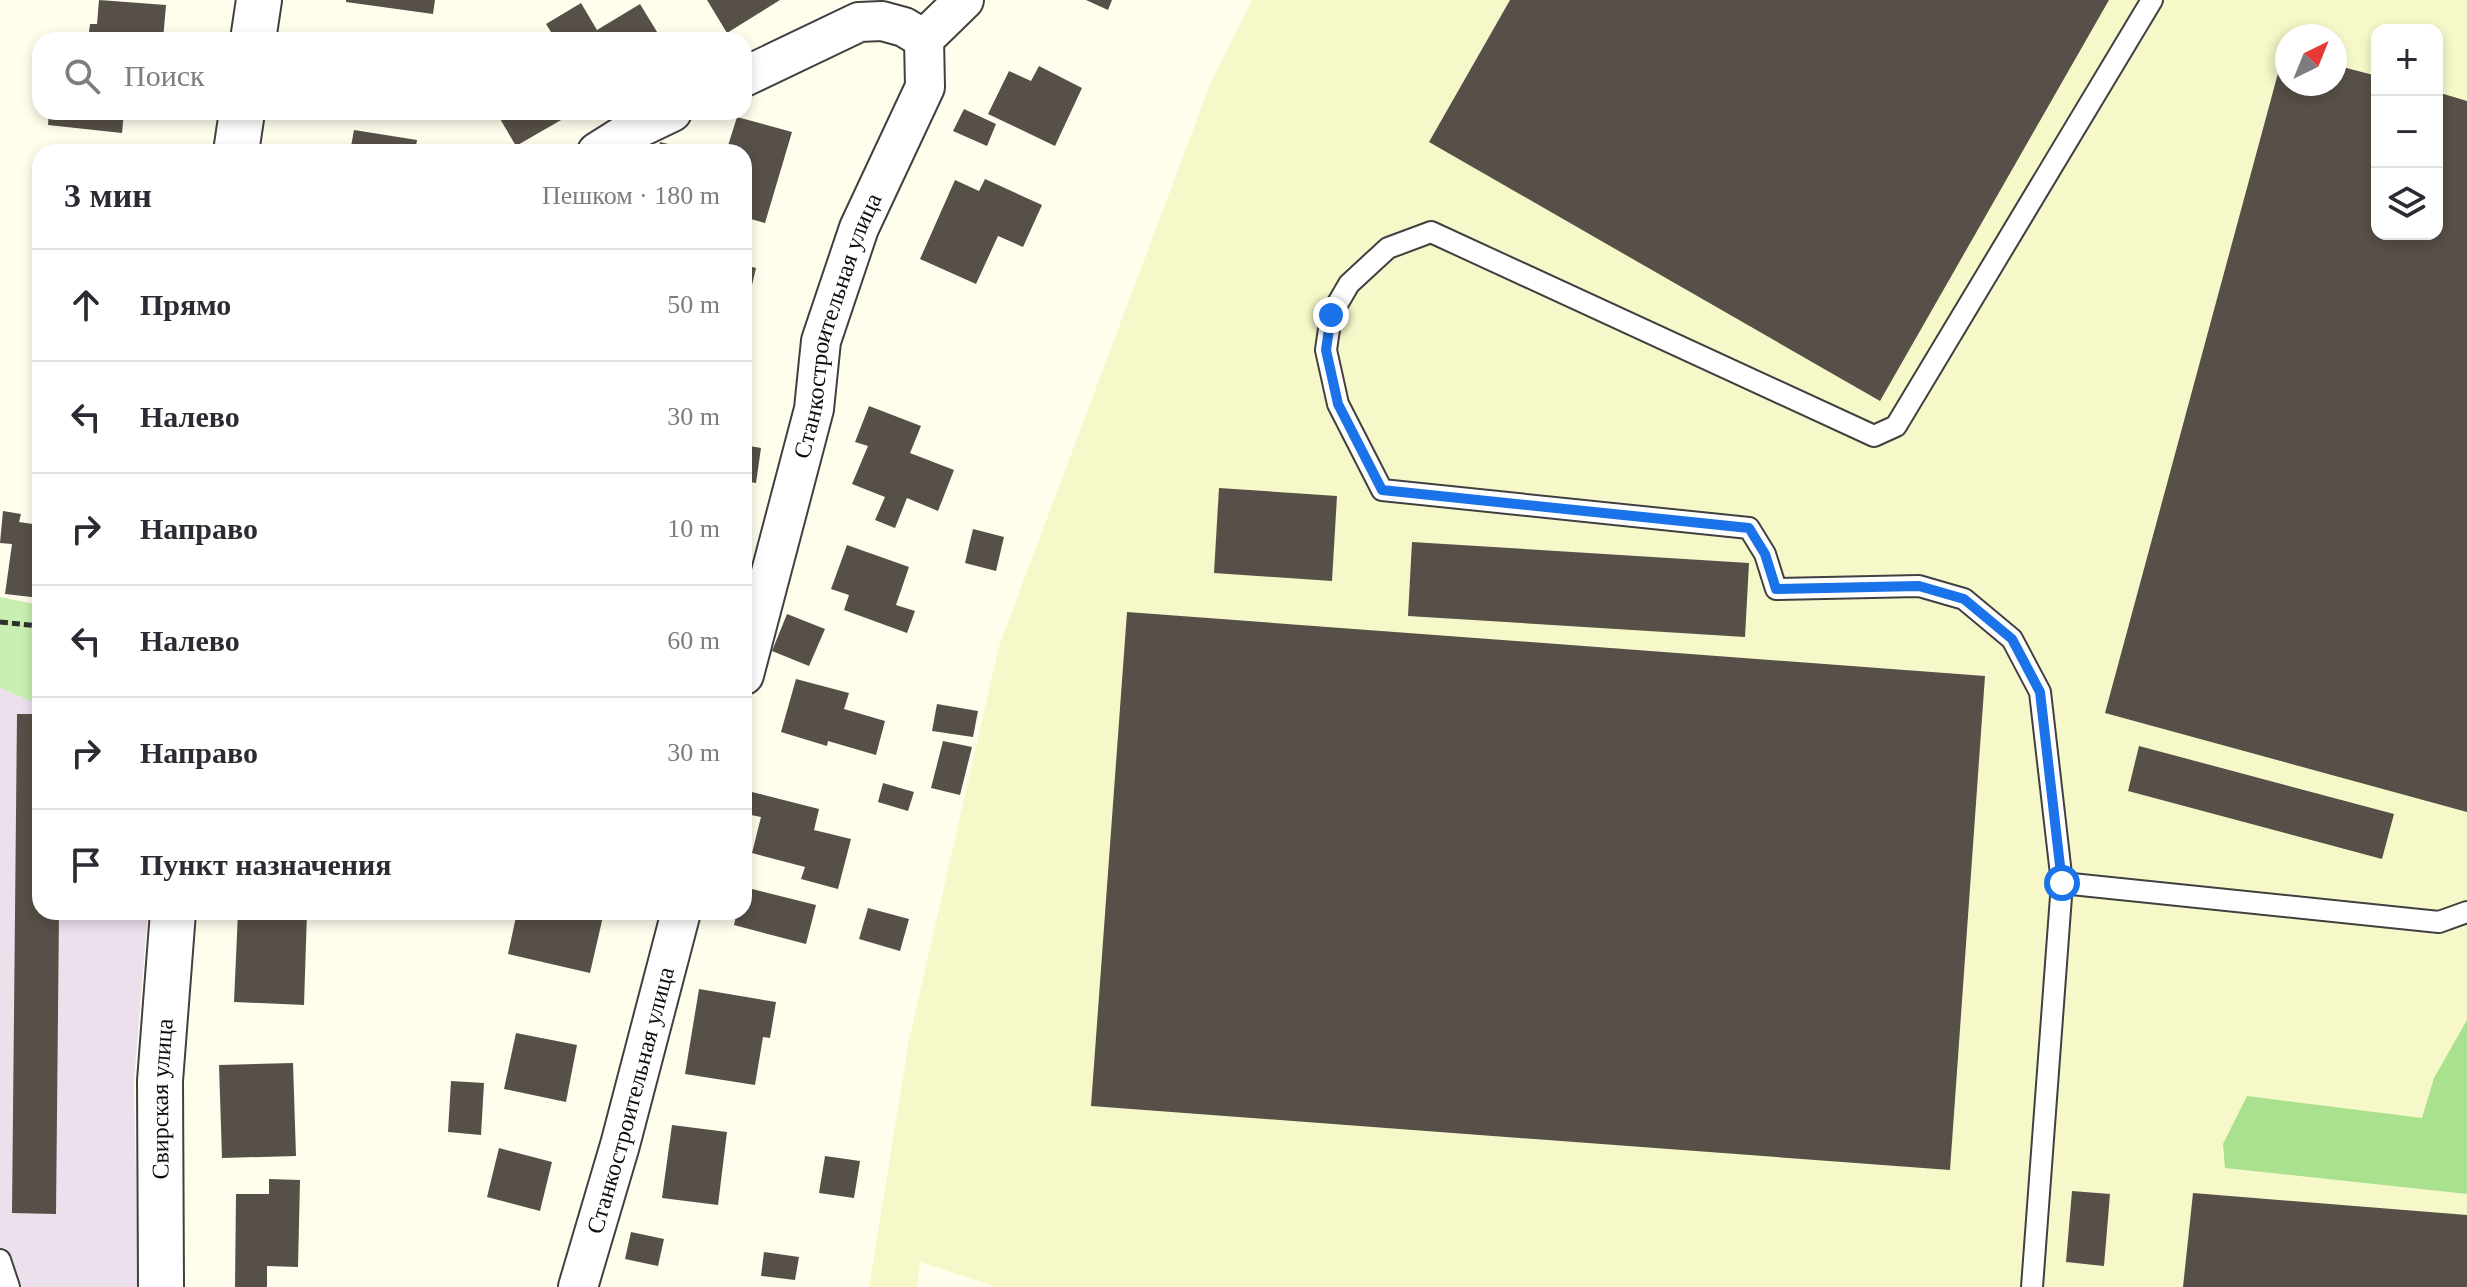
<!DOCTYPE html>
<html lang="ru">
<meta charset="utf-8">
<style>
:root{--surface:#fff;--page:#f2f2f3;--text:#2b2b33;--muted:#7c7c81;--line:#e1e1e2}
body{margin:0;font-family:Georgia,serif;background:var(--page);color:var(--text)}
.controls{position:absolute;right:24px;top:24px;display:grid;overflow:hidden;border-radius:16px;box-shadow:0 4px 12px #0003}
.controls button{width:72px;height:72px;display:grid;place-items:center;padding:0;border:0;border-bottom:2px solid var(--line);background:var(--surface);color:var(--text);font:40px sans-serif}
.compass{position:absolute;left:2275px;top:24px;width:72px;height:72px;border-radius:50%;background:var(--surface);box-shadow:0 4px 12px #0003;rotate:43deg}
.stop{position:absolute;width:24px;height:24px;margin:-18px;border:6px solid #1a73e8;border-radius:50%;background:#fff}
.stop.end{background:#1a73e8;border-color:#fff;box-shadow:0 2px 8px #0008}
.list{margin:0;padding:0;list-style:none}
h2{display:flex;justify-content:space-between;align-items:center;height:104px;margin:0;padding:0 32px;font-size:34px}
h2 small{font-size:26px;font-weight:400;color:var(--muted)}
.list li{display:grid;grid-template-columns:52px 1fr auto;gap:24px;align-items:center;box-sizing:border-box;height:112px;padding:0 32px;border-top:2px solid var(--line)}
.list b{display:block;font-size:30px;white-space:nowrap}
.list em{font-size:26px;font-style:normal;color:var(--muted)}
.icon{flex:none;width:44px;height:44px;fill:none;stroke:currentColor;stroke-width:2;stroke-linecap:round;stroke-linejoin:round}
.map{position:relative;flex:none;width:2467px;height:1287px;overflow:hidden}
.search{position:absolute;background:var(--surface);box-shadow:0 4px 12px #0003;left:32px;top:32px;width:720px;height:88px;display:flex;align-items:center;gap:20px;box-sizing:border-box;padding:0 28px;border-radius:24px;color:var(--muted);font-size:30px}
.panel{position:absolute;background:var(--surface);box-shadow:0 4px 12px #0003;left:32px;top:144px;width:720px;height:776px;border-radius:24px}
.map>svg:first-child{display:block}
.industrial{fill:#ede0ed}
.farmland{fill:#f6f8c9;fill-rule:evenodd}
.green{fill:#c9eeb2}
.forest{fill:#a9e18f}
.building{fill:#575048}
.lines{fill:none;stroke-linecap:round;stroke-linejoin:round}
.service-casing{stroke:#404040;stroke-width:24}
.minor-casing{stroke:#404040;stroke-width:42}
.tertiary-casing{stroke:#404040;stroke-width:48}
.path{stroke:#2f2f2f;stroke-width:5;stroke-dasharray:8 4;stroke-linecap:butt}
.service{stroke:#fff;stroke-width:20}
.minor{stroke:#fff;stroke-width:38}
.tertiary{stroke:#fff;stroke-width:44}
.route{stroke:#1a73e8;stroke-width:10}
.labels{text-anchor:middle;stroke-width:8;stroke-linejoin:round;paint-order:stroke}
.street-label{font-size:24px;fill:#0d0d0d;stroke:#fff}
</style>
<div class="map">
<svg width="2467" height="1287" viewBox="0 0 2467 1287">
<rect width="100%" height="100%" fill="#fffeed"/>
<polygon class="industrial" points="0,688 40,705 40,912 148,912 134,1082 137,1226 141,1287 0,1287"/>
<path class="farmland" d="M1252,0H2467V1287H997L920,1262L917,1287H869L909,1040L999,646L1211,82ZM2377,30H2437V234H2377ZM2287,36H2335V84H2287Z"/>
<polygon class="green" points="0,597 40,605 40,705 0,688"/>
<polygon class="forest" points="2467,1020 2467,1194 2225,1168 2223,1144 2247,1096 2422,1118 2434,1078"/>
<g class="building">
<polygon points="99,0 166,5 163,40 88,40 90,24 97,24"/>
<polygon points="346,0 435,0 433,14 346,2"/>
<polygon points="707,0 780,0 727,33"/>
<polygon points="1086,0 1112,0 1108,10"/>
<polygon points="1510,0 2109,0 1880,401 1429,142"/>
<polygon points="581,3 597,30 640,4 662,40 556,40 546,24"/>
<polygon points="2284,51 2287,51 2287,84 2335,84 2335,65 2377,76 2377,234 2437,234 2437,92 2467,101 2467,812 2105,713"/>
<polygon points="1039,66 1082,88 1055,146 988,114 1009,71 1031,81"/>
<polygon points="964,109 996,124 987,146 953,131"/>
<polygon points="49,112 124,112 122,133 48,125"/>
<polygon points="496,112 575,112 516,146"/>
<polygon points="737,117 792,132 765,223 744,217 744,152 726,152"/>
<polygon points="354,130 417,140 415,152 350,152"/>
<polygon points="660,142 680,147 679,152 658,152"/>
<polygon points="985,179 1042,205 1023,247 998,236 976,284 920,259 955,180 979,191"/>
<polygon points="744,265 756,268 745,315 744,314"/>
<polygon points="869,406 921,426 910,453 954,470 938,511 907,498 895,528 875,520 885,497 852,484 868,446 855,442"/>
<polygon points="744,445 761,448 756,483 744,481"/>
<polygon points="1219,488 1337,496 1332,581 1214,573"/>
<polygon points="3,511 21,514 19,522 40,525 40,598 5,594 12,544 0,543"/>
<polygon points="973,529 1004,537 996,571 965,563"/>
<polygon points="1412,542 1749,563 1745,637 1408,616"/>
<polygon points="847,545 909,567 896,605 915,611 907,633 844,610 849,595 831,589"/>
<polygon points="1127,612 1985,676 1950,1170 1091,1106"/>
<polygon points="787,614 825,629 809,666 772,651"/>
<polygon points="796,679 849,693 844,709 885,721 876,755 828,741 827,746 781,732"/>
<polygon points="937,704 978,711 973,737 932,731"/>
<polygon points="17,714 40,714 40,912 59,912 56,1214 12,1213"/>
<polygon points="943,741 972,747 960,795 931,788"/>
<polygon points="2139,746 2394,814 2382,859 2128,791"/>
<polygon points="883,783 914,792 908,811 878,802"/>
<polygon points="752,792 819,809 814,830 851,839 838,889 801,879 805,867 752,853 761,817 746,814"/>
<polygon points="744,887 816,905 806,944 734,925 737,912 744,912"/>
<polygon points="868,908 909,919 900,951 859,939"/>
<polygon points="238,912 307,912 304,1005 234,1002"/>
<polygon points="517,912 604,912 590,973 508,954"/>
<polygon points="699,989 776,1002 770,1038 763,1037 755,1085 685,1074"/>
<polygon points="516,1033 577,1045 566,1102 504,1089"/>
<polygon points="293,1063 296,1156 222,1158 219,1065"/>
<polygon points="451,1081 484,1083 481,1135 448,1132"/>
<polygon points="672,1125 727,1132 718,1205 662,1198"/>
<polygon points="499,1148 552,1162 540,1211 487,1197"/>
<polygon points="825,1156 860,1161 854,1198 819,1193"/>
<polygon points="269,1179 300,1180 298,1267 267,1266 267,1287 235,1287 236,1194 269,1194"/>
<polygon points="2072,1191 2110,1194 2104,1266 2066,1262"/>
<polygon points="2193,1193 2467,1215 2467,1287 2183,1287"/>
<polygon points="631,1232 664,1239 658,1266 625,1259"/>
<polygon points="764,1252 799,1257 795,1280 761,1276"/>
</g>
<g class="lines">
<defs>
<g id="service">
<polyline points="2062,883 2439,922 2467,912"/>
<polyline points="0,1260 9,1287"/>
<polyline points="2032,1287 2062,883 2040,692 2012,639 1964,599 1919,586 1776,589 1765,554 1749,528 1382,490 1338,404 1326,350 1331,315 1349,284 1388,248 1431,232 1874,436 1896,426 2152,0"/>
</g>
<g id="minor">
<polyline points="744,77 859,22 882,21 904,27 924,39"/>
<polyline points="597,152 624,135 672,112"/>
<path id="s1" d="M744,675L814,409L821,341L859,228L925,87L924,39L964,0"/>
<path id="s2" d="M578,1287L620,1145L681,912"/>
</g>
<g id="tertiary">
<polyline points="253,40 259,0"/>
<polyline points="236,152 242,112"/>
<path id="s3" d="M161,1287L160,1081L173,912"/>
</g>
</defs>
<use href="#service" class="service-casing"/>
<use href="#minor" class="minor-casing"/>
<use href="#tertiary" class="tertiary-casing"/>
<polyline class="path" points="0,622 40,626"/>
<use href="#service" class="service"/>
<use href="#minor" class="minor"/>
<use href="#tertiary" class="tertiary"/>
</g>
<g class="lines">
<polyline class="route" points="1331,315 1326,350 1338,404 1382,490 1749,528 1765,554 1776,589 1919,586 1964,599 2012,639 2040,692 2062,883"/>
</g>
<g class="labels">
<g class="street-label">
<text dy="8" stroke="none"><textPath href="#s1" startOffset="362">Станкостроительная улица</textPath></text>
<text dy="8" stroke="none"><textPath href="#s3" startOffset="188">Свирская улица</textPath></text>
<text dy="8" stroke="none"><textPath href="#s2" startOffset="194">Станкостроительная улица</textPath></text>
</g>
</g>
</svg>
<div class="controls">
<button>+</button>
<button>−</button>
<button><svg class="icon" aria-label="layers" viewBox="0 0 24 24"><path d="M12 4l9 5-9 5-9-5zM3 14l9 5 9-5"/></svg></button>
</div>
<svg class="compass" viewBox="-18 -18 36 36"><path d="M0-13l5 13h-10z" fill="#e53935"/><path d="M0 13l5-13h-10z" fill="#7c7c81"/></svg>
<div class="stop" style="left:2062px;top:883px"></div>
<div class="stop end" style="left:1331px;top:315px"></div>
<div class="search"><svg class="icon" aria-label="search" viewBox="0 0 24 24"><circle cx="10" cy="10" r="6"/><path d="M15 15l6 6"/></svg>Поиск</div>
<section class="panel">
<h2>3 мин<small>Пешком · 180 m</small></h2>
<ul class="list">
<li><svg class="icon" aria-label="ahead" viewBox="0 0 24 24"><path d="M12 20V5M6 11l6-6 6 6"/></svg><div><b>Прямо</b></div><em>50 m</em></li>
<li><svg class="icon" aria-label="left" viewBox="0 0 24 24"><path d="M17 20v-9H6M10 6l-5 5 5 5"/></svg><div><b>Налево</b></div><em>30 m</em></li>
<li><svg class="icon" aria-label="right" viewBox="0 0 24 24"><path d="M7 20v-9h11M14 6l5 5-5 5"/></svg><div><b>Направо</b></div><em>10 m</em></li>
<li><svg class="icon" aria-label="left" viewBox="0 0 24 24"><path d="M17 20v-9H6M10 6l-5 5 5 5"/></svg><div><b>Налево</b></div><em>60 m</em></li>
<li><svg class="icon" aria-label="right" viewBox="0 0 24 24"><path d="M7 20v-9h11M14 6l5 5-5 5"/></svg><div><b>Направо</b></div><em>30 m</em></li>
<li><svg class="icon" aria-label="arrive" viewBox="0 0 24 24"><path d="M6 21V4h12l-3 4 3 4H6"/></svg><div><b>Пункт назначения</b></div></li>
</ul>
</section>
</div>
